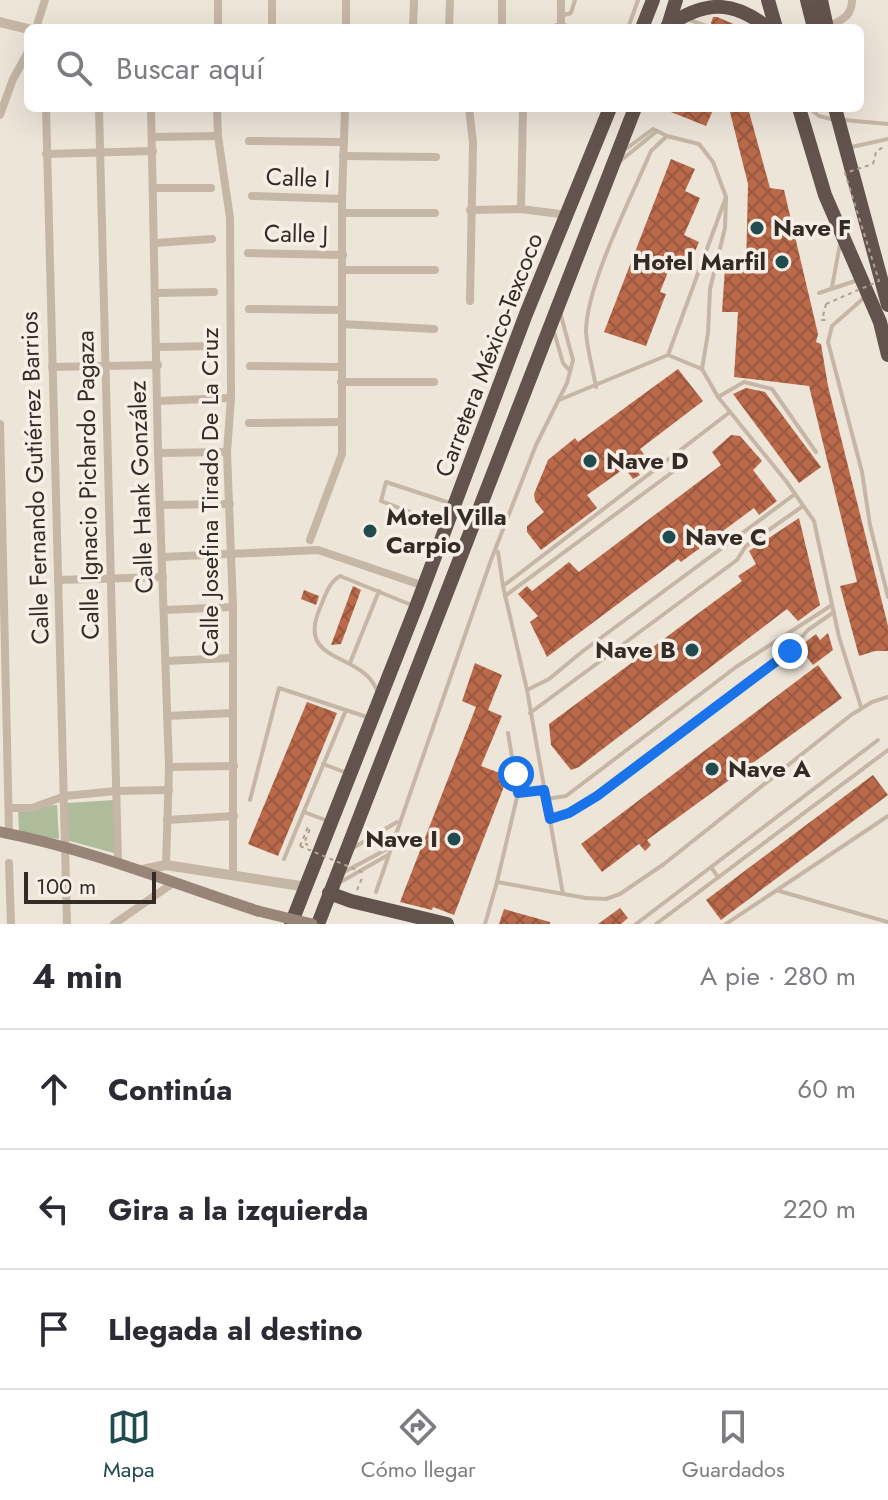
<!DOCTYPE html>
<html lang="es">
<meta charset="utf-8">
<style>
:root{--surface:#fff;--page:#f2f2f3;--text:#2b2b33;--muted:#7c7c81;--line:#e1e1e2;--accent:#204b4f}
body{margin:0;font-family:Jost,sans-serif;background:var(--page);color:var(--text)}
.scale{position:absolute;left:24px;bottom:20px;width:132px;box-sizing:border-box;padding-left:8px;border:4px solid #322b26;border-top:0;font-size:22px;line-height:28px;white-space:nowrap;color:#322b26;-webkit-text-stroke:6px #f7efe5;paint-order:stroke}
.stop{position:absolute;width:24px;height:24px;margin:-18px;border:6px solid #1a73e8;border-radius:50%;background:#fff}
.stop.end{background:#1a73e8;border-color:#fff;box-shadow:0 2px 8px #0008}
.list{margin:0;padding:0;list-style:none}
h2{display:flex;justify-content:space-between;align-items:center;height:104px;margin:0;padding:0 32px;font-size:34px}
h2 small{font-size:26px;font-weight:400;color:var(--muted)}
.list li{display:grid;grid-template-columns:52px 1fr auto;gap:24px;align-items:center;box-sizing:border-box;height:120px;padding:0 32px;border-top:2px solid var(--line)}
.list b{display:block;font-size:30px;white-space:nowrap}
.list em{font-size:26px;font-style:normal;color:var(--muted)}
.icon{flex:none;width:44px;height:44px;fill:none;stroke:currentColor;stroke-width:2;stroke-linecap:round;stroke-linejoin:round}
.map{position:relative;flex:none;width:888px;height:924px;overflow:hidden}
.search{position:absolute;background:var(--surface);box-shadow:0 8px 32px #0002;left:24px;right:24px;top:24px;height:88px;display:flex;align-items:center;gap:20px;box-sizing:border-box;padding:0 28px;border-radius:12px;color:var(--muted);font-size:30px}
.sheet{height:464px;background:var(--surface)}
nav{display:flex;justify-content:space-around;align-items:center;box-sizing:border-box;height:112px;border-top:2px solid var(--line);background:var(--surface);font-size:22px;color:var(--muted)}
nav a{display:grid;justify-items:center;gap:4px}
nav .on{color:var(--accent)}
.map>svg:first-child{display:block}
.green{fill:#afbc9b}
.building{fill:url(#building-cross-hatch)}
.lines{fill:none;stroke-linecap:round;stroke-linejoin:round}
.path{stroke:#b1a091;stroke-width:2;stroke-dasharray:4 4;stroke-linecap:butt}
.service{stroke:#c5b6a6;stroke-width:4}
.minor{stroke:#c5b6a6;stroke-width:8}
.tertiary{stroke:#c5b6a6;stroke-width:10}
.secondary{stroke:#988578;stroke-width:11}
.trunk{stroke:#62544c;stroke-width:14}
.path-bridge{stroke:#b1a091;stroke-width:2;stroke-dasharray:4 4;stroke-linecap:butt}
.secondary-bridge{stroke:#988578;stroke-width:11}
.route{stroke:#1a73e8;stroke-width:10}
.poi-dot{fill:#204b4f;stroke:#f7efe5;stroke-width:3}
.labels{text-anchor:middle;stroke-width:7;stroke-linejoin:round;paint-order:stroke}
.street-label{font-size:24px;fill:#322b26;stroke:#f7efe5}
.poi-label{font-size:24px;font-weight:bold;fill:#322b26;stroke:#f7efe5;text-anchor:start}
</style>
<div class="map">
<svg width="888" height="924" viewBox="0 0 888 924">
<defs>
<pattern id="building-cross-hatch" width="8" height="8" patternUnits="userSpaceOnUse" patternTransform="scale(2)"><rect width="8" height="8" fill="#ba6a4b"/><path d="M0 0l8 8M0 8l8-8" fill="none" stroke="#98573e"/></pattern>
</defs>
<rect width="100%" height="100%" fill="#eee5d9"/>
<g class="green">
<polygon points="114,800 114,853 66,840 67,803"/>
<polygon points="57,805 59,839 19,833 18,808"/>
</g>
<g class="building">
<polygon points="713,17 717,17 743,28 714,28 711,23"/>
<polygon points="661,108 714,108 706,126"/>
<polygon points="729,108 748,108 770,188 784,190 818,334 816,342 821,344 828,386 888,626 888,651 875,651 859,656 840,586 857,582 809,386 734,377 738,312 722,312 725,268 746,268 748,184"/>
<polygon points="671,159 695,169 685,191 700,198 684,235 699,242 690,263 674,257 660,292 666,294 646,346 604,332"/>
<polygon points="678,369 703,401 640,449 644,454 631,462 640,475 633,479 625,468 587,495 597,508 541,550 527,532 527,526 544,512 535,501 534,494 548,460 575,438 578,442"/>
<polygon points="746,388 765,392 821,467 799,483 733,394"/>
<polygon points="731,435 740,436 762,461 753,470 777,501 759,515 754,508 681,562 678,559 547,657 530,622 538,616 518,594 527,586 532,591 569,562 579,572 721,465 712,452"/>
<polygon points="799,518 820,605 798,621 787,609 579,767 571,770 551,745 549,724 742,581 738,576 756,564 749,551"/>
<polygon points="353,586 361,590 341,644 331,645"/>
<polygon points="304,590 319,596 316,605 301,599"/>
<polygon points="828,633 833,650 813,665 799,647 816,634 820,640"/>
<polygon points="475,663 502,675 488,710 502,716 481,766 508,776 454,915 433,907 432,910 400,902 476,707 462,701"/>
<polygon points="818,665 842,698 647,840 651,845 645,851 639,844 602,872 581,844"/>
<polygon points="307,702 337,713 278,856 248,844"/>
<polygon points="873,775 888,795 721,920 706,900"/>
<polygon points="620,908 628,918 621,924 598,924"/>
<polygon points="504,909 550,922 550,924 499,924"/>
</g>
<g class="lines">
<g class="path">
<polyline points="873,164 876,152 883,147"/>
<polyline points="826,304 822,320 827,320"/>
<polyline points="300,846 308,827 310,829 304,843 308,845"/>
<polyline points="357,890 362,878"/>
</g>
<g class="service">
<polyline points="561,16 571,13 575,0"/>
<polyline points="687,19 709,27"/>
<polyline points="628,28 638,0"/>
<polyline points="809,108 819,116 835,120"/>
<polyline points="844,120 888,124"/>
<polyline points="847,148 888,139"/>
<polyline points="626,149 653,129 667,136"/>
<polyline points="619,162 657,131"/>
<polyline points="832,287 840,244"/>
<polyline points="819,293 858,280"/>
<polyline points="866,296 832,326 828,342 862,472 870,525 888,597"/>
<polyline points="554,332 563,363 569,370"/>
<polyline points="668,355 702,369 718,397 786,481 814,521 839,637 861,707"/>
<polyline points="702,369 708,333 710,289 725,228 726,198"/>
<polyline points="718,397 744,382 772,389 816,452"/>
<path d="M559,400L668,355L726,197L713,162L699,144L667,136L651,151C632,196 586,285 586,332C587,350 593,369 596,387"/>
<polyline points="444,525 381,501 386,482 453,504"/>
<polyline points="498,552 503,586 527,690 563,894"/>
<polyline points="503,586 730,412"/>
<polyline points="505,596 682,465 686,456 682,450"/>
<polyline points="350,663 379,591"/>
<polyline points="527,690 549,679 583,651 795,494"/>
<path d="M377,691C363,651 295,665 320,608C325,596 329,582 340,576L414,606"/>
<polyline points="530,713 737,560 746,546 803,506"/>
<polyline points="323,764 347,773"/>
<polyline points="518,793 544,790"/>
<polyline points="546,799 566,796 736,667 832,605"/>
<polyline points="250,800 279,688 370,718"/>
<polyline points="304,812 328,821"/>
<polyline points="550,819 569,813 597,796 782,658 808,630 834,612"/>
<polyline points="353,848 397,822"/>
<polyline points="284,859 346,710"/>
<polyline points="344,872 391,847"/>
<polyline points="718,877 711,867 878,740"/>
<polyline points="497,882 518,793 508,733"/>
<polyline points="337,884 388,855"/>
<polyline points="779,891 888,922"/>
<polyline points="376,892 491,560 536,445 567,383 573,360 560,312"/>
<polyline points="485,924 497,882 586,898 606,899 620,894 664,864 851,715 872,702 888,697"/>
<polyline points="636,924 711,867"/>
<polyline points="656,924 888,750"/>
<polyline points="726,924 888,816"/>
</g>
<g class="minor">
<polyline points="561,27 561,0"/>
<polyline points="36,28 45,0"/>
<polyline points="218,28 218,0"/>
<polyline points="272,28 272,0"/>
<polyline points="346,28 346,0"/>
<polyline points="413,28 414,0"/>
<polyline points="449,28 450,0"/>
<polyline points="502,28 502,0"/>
<path d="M827,28C841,20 852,17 852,0"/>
<polyline points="46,108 67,924"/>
<polyline points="99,108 118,861"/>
<polyline points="151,108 158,453 169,767 166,865"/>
<polyline points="217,108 218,136 230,218 231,398 227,452 233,607 233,876"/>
<polyline points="469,108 473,143 470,301"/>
<polyline points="0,115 13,79 28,52"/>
<polyline points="153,137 218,136"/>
<polyline points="249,141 344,142"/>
<polyline points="46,154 153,151"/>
<polyline points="343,156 436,157"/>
<polyline points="154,188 211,188"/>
<polyline points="252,196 342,199"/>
<polyline points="521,209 523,108"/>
<polyline points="470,210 521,209 568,215"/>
<polyline points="343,213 435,213"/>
<polyline points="155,243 212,239"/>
<polyline points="248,253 343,255"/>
<polyline points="342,270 435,270"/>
<polyline points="156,293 214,292"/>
<polyline points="249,309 341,310"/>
<polyline points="342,324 434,329"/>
<polyline points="157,347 214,346"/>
<polyline points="250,366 341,367"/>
<polyline points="52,367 158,365"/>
<polyline points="341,382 434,382"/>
<polyline points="158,401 231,398"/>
<polyline points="249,423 342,422"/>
<polyline points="0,424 9,833"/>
<polyline points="158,453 227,452"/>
<polyline points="160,505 230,504"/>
<polyline points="310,540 342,454 342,199 345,108"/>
<polyline points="162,557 318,550 424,586"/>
<polyline points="58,580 163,577"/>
<polyline points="165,610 233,607"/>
<polyline points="166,661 231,658"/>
<polyline points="167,716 233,713"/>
<polyline points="169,767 234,766"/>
<polyline points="10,808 32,808 65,796 116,791 169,790"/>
<polyline points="167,820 234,816"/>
<polyline points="9,863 11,924"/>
<polyline points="114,924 173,883"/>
</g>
<g class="tertiary">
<polyline points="0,22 28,29"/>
<polyline points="557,28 564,28"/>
<polyline points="142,870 166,865 307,887"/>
</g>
<path class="secondary" d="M0,832C89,849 172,883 258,911"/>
<g class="trunk">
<polyline points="768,0 776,28"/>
<polyline points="807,0 814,28"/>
<polyline points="821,0 827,28"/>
<polyline points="668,26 676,0"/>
<path d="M667,27C704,0 733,0 768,28"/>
<polyline points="642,28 653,0"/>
<polyline points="799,108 825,195 880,322 888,355"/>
<polyline points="835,108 888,305"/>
<polyline points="329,893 351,901 447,924"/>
<polyline points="291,924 416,607 526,314 610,108"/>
<polyline points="318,924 635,108"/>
</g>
<g class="path-bridge">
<polyline points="826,304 879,281 845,173 873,164"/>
<polyline points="300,846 364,873"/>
</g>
<polyline class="secondary-bridge" points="258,911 312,924"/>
</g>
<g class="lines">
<polyline class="route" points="516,774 518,793 544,790 550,819 569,813 597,796 790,651"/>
</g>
<g class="poi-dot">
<circle cx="757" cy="228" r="8"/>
<circle cx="782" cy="262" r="8"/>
<circle cx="590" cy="461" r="8"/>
<circle cx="370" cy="531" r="8"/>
<circle cx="669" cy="537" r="8"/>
<circle cx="692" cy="650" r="8"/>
<circle cx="712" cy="769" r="8"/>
<circle cx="454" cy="839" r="8"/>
</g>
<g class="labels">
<g class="street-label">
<text transform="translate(298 178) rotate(2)" y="8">Calle I</text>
<text transform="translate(296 234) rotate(1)" y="8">Calle J</text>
<text transform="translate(489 355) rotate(-69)" y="8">Carretera México-Texcoco</text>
<text transform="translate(35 478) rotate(-92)" y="8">Calle Fernando Gutiérrez Barrios</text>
<text transform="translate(88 485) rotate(-91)" y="8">Calle Ignacio Pichardo Pagaza</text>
<text transform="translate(141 487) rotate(-92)" y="8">Calle Hank González</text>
<text transform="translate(210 492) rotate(-90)" y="8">Calle Josefina Tirado De La Cruz</text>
</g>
<g class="poi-label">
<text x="773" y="236">Nave F</text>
<text x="766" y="270" text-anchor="end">Hotel Marfil</text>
<text x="606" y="469">Nave D</text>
<text x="386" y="525">Motel Villa<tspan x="386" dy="28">Carpio</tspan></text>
<text x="685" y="545">Nave C</text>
<text x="676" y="658" text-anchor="end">Nave B</text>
<text x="728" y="777">Nave A</text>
<text x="438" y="847" text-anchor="end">Nave I</text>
</g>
</g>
</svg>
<div class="scale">100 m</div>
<div class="stop" style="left:516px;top:774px"></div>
<div class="stop end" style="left:790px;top:651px"></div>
<div class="search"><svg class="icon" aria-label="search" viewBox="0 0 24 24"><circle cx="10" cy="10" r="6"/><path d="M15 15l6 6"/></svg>Buscar aquí</div>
</div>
<section class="sheet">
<h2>4 min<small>A pie · 280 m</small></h2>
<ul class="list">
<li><svg class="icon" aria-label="ahead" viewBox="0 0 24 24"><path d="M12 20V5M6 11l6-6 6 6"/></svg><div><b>Continúa</b></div><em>60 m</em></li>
<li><svg class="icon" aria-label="left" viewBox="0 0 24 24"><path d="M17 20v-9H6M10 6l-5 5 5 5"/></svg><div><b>Gira a la izquierda</b></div><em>220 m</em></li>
<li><svg class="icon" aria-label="arrive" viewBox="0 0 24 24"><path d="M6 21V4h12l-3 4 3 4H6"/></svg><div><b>Llegada al destino</b></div></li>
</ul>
</section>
<nav>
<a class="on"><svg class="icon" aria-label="map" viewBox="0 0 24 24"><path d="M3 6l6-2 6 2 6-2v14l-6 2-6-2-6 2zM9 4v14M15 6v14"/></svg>Mapa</a>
<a><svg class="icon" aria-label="directions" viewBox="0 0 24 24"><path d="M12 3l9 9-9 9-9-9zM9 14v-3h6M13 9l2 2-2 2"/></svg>Cómo llegar</a>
<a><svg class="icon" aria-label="saved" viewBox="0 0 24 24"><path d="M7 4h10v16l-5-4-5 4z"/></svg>Guardados</a>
</nav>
